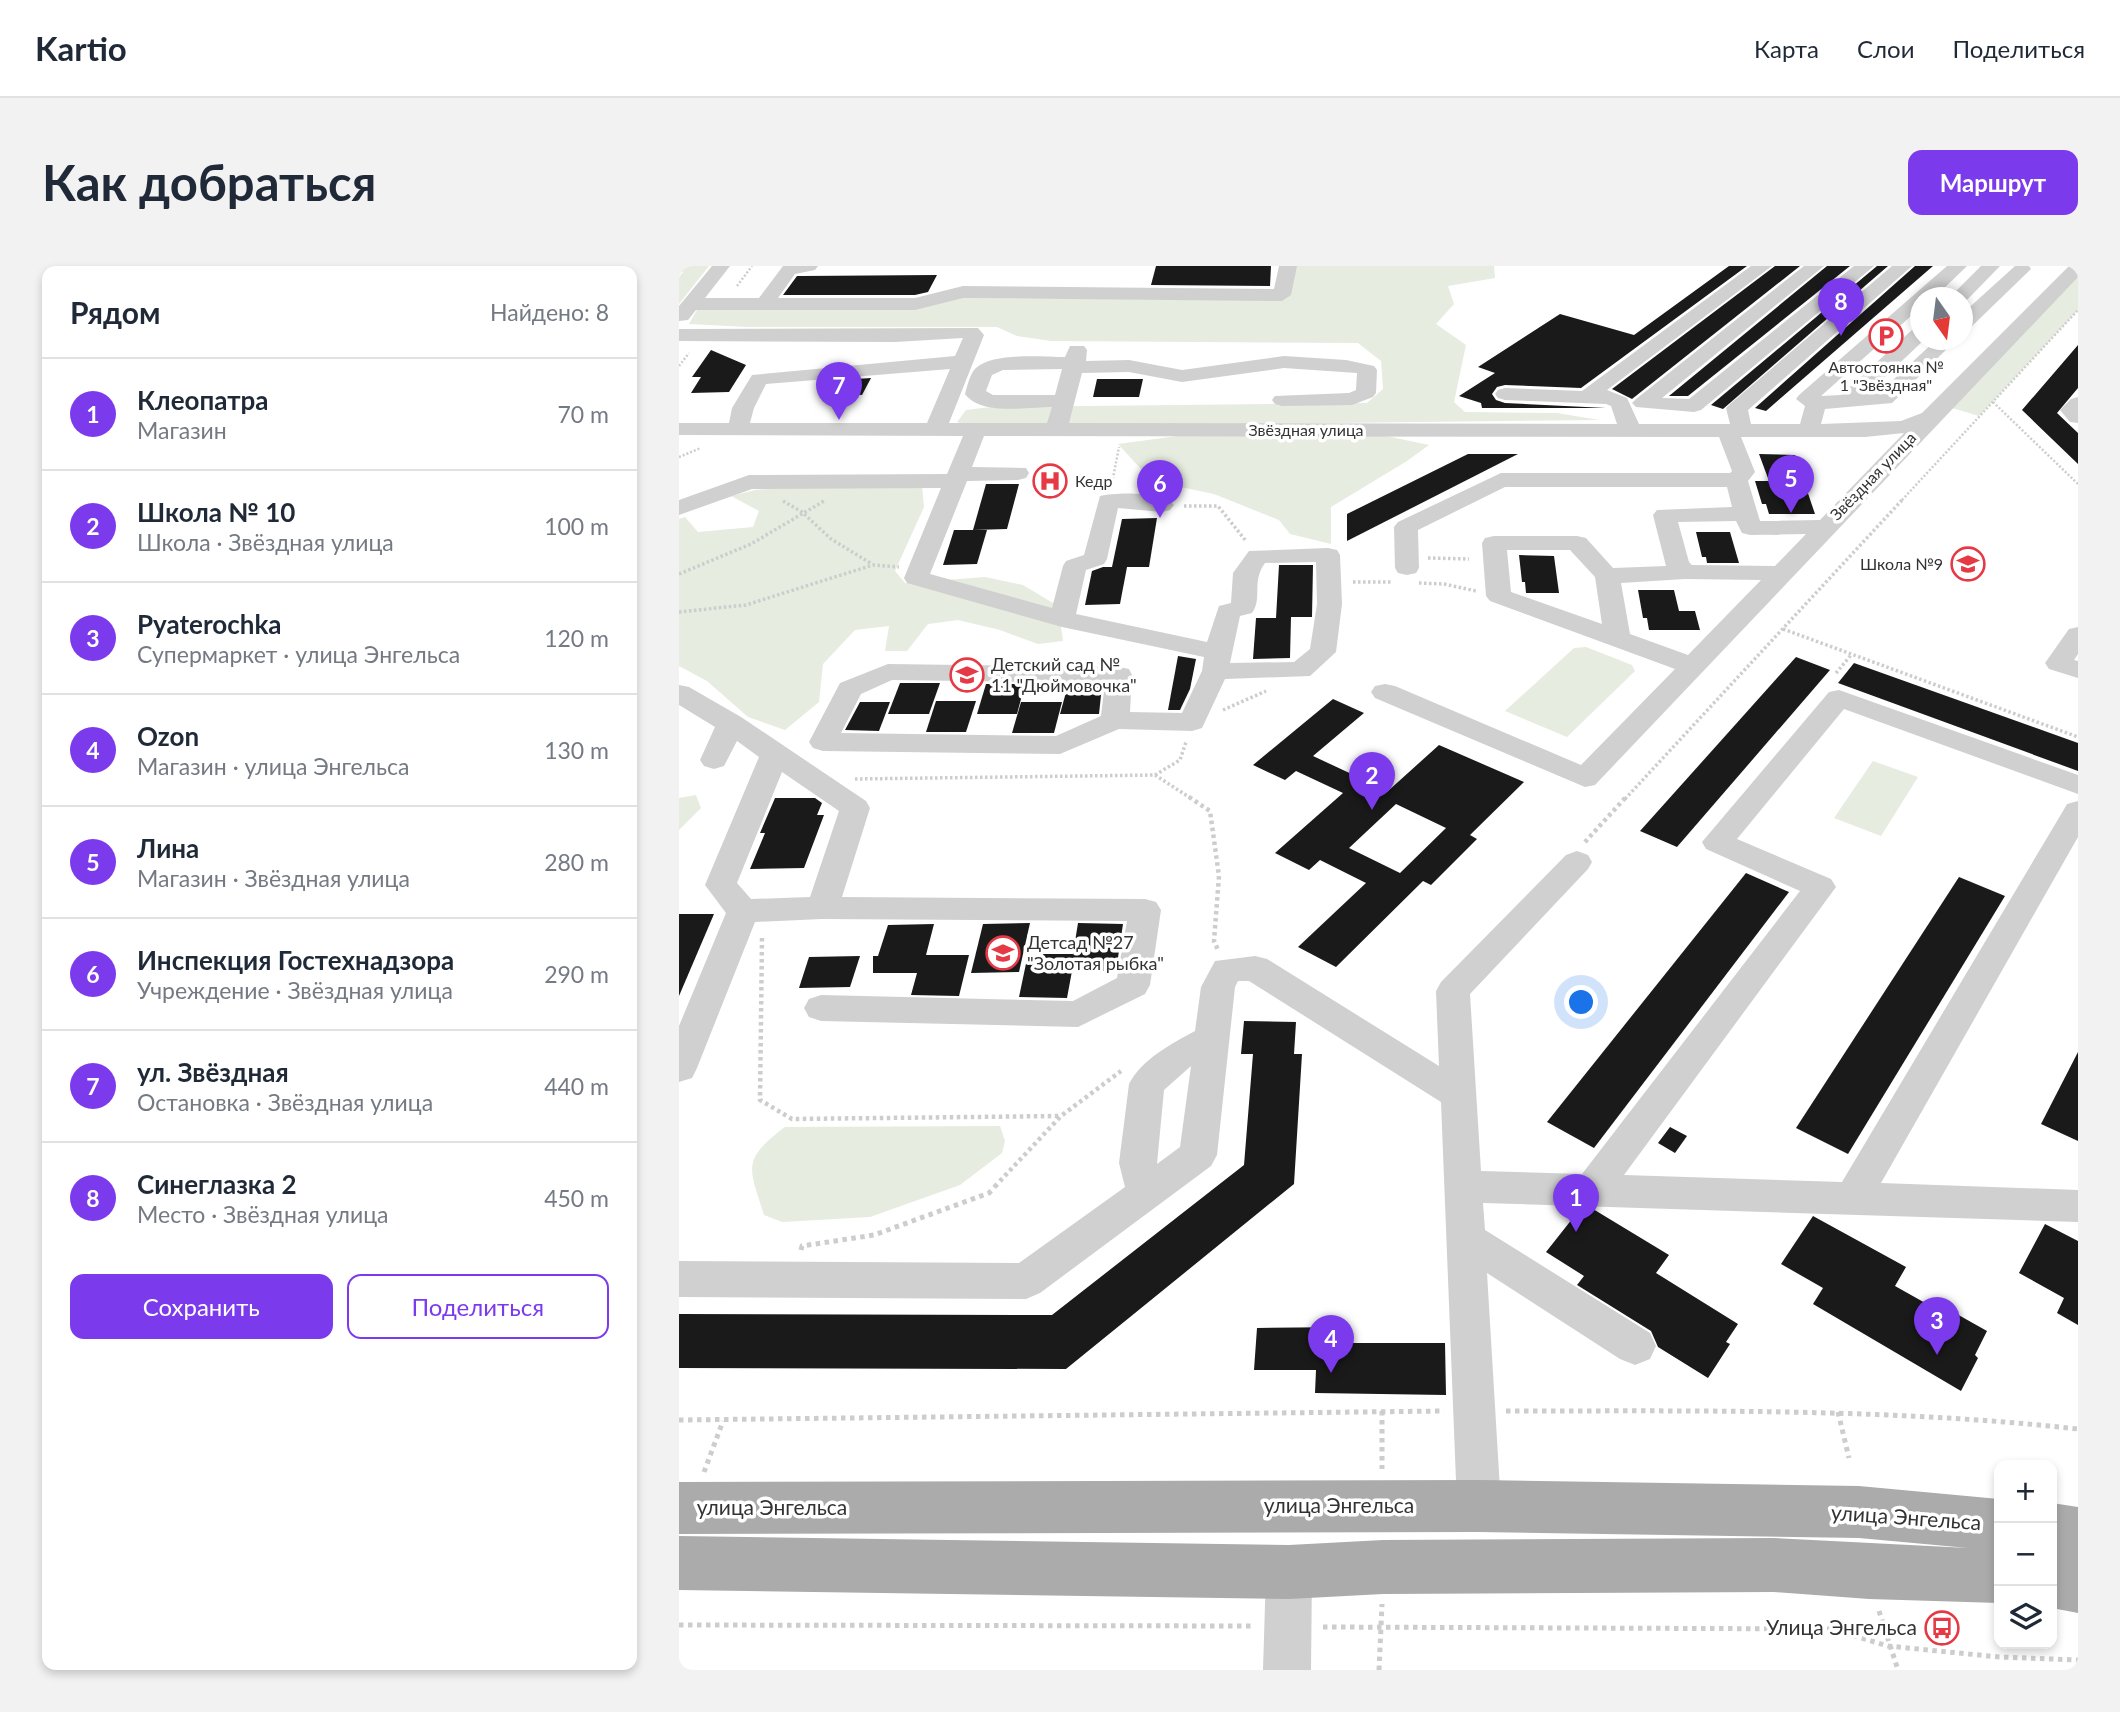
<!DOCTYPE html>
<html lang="ru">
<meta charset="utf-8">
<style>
:root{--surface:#fff;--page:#f2f2f3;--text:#1f2937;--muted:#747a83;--line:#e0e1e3;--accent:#7c3aed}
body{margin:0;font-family:Lato,sans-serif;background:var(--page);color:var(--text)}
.controls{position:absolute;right:21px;bottom:21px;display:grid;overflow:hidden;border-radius:14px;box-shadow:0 4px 10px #0003}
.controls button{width:63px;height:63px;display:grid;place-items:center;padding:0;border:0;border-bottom:2px solid var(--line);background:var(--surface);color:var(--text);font:35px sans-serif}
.compass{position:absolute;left:1231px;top:21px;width:63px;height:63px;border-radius:50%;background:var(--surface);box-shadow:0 4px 10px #0003;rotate:166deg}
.you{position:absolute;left:903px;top:737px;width:24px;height:24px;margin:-18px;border:5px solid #fff;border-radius:50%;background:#1a73e8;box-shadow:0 0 0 10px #1a73e833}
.badge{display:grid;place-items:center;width:46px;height:46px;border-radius:50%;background:var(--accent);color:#fff;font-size:23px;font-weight:700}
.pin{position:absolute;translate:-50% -58px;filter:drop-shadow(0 2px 4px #0008)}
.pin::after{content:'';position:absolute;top:37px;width:24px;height:21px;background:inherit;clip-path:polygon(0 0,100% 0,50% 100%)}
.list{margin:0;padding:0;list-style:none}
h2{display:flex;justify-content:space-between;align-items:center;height:91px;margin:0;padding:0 28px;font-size:30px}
h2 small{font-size:23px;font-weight:400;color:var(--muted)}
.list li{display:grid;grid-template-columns:46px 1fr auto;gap:21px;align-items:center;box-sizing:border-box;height:112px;padding:0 28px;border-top:2px solid var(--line)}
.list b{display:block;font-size:26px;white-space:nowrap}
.list p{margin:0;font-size:23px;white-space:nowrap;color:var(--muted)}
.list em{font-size:23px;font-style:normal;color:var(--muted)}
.actions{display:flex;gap:14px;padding:21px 28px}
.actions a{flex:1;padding:16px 0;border:2px solid var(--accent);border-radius:14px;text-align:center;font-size:24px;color:var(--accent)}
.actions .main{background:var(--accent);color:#fff}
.icon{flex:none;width:38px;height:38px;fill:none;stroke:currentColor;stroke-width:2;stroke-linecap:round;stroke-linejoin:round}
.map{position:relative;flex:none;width:1399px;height:1404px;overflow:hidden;border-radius:14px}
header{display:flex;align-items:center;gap:42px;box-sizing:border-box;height:98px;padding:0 35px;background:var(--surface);border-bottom:2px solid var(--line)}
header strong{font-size:33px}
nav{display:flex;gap:38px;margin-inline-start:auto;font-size:24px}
.intro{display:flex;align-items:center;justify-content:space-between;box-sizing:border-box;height:168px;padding:0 42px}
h1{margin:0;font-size:49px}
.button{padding:18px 32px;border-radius:14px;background:var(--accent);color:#fff;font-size:24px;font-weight:700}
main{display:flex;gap:42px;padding:0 42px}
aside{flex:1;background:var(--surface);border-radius:14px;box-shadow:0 4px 10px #0003}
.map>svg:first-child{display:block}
.green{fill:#e6ecdf}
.building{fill:#1a1a1a;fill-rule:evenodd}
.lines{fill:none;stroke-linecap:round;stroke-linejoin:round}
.path-far3{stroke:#cdcdcd;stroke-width:2.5;stroke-dasharray:2 2;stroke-linecap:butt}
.path-far2{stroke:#cdcdcd;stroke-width:3.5;stroke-dasharray:2.5 2.5;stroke-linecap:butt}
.path-far1{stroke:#cdcdcd;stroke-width:4.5;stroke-dasharray:3.5 3.5;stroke-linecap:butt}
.path{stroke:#cdcdcd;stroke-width:5;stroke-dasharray:4.5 4.5;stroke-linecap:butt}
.minor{fill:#d0d0d0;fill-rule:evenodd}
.major{fill:#ababab;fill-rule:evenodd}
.labels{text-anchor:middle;stroke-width:7;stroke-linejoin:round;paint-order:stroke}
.far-poi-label{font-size:16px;fill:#333;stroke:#fff}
.far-street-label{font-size:16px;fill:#333;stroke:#fff}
.poi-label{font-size:18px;fill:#333;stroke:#fff;text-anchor:start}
.near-street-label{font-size:21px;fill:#333;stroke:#fff}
.near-poi-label{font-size:21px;fill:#333;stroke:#fff;text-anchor:end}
</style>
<header>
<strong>Kartio</strong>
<nav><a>Карта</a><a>Слои</a><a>Поделиться</a></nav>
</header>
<div class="intro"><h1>Как добраться</h1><a class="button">Маршрут</a></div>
<main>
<aside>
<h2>Рядом<small>Найдено: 8</small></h2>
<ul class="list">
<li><span class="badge">1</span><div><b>Клеопатра</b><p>Магазин</p></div><em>70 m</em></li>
<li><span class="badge">2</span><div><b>Школа № 10</b><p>Школа · Звёздная улица</p></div><em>100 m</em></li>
<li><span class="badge">3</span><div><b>Pyaterochka</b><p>Супермаркет · улица Энгельса</p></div><em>120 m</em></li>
<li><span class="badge">4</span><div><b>Ozon</b><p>Магазин · улица Энгельса</p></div><em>130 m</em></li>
<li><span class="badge">5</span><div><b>Лина</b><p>Магазин · Звёздная улица</p></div><em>280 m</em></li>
<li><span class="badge">6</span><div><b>Инспекция Гостехнадзора</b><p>Учреждение · Звёздная улица</p></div><em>290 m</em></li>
<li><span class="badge">7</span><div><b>ул. Звёздная</b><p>Остановка · Звёздная улица</p></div><em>440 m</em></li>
<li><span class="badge">8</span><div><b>Синеглазка 2</b><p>Место · Звёздная улица</p></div><em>450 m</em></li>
</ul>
<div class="actions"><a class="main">Сохранить</a><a>Поделиться</a></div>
</aside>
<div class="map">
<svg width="1399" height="1404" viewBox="0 0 1399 1404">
<rect width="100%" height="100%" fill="#fff"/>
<g class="green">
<polygon points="0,0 30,0 0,38 0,11 4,6 0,4"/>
<polygon points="610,0 815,0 816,12 769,20 775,38 757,58 787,79 775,136 786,146 878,147 920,154 294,161 278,156 287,144 312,141 688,137 704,123 702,95 679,77 372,75 338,70 318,61 68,61 10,58 18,44 272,32 597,34"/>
<polygon points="1399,4 1399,44 1300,150 1263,139"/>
<polygon points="693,167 750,179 728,195 652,241 652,278 611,268 600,254 535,228 473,215 439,178 506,169"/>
<polygon points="189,216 243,220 245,241 216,305 226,317 306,311 344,319 379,340 384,375 359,378 321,364 279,354 249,358 228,385 206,385 210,360 176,364 144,398 140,436 106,464 69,451 28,415 0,400 0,253 6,251 19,266 74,261 80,245 52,230 76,224"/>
<polygon points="907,381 953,399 956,405 888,471 826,445 895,382"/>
<polygon points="1194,495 1239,511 1202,570 1155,552"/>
<polygon points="17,529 22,542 0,564 0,532"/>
<path d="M321,860L326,875L323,887L281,919L191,951L103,956L85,949C70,901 62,894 106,861Z"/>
</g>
<g class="building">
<polygon points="477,0 592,0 591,20 472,19"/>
<polygon points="1050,0 1068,0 902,122 826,119 818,121 813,128 817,134 826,137 927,142 803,142 802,137 780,130 816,107 799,101 881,48 955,69"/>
<polygon points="1096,0 1121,0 953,133 933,123"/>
<polygon points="1148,0 1171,0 1009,130 990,130"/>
<polygon points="1198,0 1209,0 1044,143 1032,139"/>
<polygon points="1236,0 1254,0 1087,145 1076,142"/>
<polygon points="258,9 249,26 236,29 104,29 118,10 122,10"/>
<polygon points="1399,79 1399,122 1378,147 1399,167 1399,198 1343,144"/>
<polygon points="32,84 67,99 50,126 12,127 22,111 13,111"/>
<polygon points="192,112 183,129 156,126 163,114"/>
<polygon points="418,113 464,113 460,131 414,131"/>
<polygon points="789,188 839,188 668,275 668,248"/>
<polygon points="1080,188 1116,189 1136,248 1090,248 1087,238 1083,238 1076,215 1090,215"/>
<polygon points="307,218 340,218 328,263 294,264"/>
<polygon points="478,252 470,301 433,301 443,253"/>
<polygon points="275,264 308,264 298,298 264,299"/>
<polygon points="1017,266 1051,266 1060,297 1028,297 1027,291 1023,291"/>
<polygon points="840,289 875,290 880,327 847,327 846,316 843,316"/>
<polygon points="600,299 634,299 633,351 612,351 611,392 574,393 577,352 597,352"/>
<polygon points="424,301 448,301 441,338 406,339 413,305"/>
<polygon points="959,324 995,324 1000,345 1016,345 1021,364 970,364 968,352 964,352"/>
<polygon points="499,390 517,393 511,423 501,444 489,444"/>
<polygon points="1117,391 1151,404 998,581 961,565"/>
<polygon points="1175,397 1399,477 1399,505 1159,417"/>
<polygon points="221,417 261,417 250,448 209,448"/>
<polygon points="307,418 346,418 338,448 298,448"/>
<polygon points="389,419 423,420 420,448 381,448"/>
<path d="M654,433L685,447L634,490L709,525L760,479L845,516L791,569L798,573L752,619L744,615L657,701L619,681L687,617L641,594L630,604L596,587L664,527L617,505L606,514L574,499ZM717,538L767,562L721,607L670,582Z"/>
<polygon points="257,435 297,435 287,466 247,466"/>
<polygon points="181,436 211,436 200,465 166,464"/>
<polygon points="342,436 383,436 375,467 333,467"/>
<polygon points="96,532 136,532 143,537 138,549 145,549 125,602 71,603 86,567 81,567"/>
<polygon points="1067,607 1110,626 915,882 868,856"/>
<polygon points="1280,611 1326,630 1169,888 1117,862"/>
<polygon points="0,648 35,648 0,730"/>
<polygon points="351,657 340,706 292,707 304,658"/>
<polygon points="399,657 444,658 437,705 393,705 388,732 340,731 349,688 394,688"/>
<polygon points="255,658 247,689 290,689 280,730 232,729 238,707 194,707 194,690 199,690 209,659"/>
<polygon points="181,690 171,721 120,722 130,691"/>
<polygon points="565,755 617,756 615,788 623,788 615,918 387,1103 0,1102 0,1048 373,1049 565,899 574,788 562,788"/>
<polygon points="1399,786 1399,875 1362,858"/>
<polygon points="991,861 1008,870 996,887 979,877"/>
<polygon points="901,943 914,943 990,989 977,1007 1059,1058 1047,1076 1051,1078 1029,1112 979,1081 972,1065 898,1019 905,1010 867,986"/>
<polygon points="1134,950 1227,1001 1216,1020 1248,1038 1251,1033 1308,1065 1296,1089 1299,1092 1282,1125 1134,1038 1144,1022 1102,998"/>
<polygon points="1366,958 1399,975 1399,1059 1378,1047 1385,1032 1340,1007"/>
<polygon points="672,1061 672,1077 766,1077 767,1129 636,1127 637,1104 575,1104 578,1062"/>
</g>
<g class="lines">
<g class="path-far3">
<polyline points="58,20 73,0"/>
<polyline points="0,100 10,87"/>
<polyline points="1314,136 1399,218"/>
<polyline points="0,191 22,182"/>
<polyline points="433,217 440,181"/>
<polyline points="1223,234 1399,44"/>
</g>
<g class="path-far2">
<polyline points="104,235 123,246 152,273 193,298"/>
<polyline points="505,240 539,240 567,275"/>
<polyline points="749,292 790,293"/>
<polyline points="0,308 72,278 145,235"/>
<polyline points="674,316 714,316"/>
<polyline points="740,317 765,318 797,325"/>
<polyline points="0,346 67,339 194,299 220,301"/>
<polyline points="1104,363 1399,471"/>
<polyline points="1157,407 1173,388"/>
<polyline points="544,444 587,425"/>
<polyline points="476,509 513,533"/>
<polyline points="176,513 476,509 501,494 507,476"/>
<polyline points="946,533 1224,233"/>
</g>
<g class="path-far1">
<polyline points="510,531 531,545 540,610 535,675 539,684"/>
<polyline points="906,576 947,531"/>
<polyline points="83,672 81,834 113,853 381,850"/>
<polyline points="321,915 382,850 442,805"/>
</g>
<g class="path">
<polyline points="122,984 123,980 195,969 310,927 322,914"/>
<polyline points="703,1145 703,1203"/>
<path d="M827,1145C1018,1145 1209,1142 1399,1163"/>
<polyline points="1159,1146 1170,1192"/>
<polyline points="0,1154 765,1145"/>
<polyline points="25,1206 44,1155"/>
<polyline points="1200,1345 1219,1404"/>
<polyline points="0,1359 575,1360"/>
<polyline points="644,1361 1152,1363 1209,1380 1320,1391 1399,1394"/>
<polyline points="700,1404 703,1338"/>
</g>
<g class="minor">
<polygon points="33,0 51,0 26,32 80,32 104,0 139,0 136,4 116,8 99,32 236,32 284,20 595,23 600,0 618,0 612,29 603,35 284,32 236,44 17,44 9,54 0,55 0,40"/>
<path d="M1072,0H1093L928,124L948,132L960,158H1051L1047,142L1051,138L1213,0H1233L1069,144L1072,158H1121L1126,140L1117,133L1120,129L1268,0H1288L1255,32H1241V42L1142,130L1162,129L1234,63L1241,61V74H1245L1188,128L1200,127L1257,74H1277L1213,137L1146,143L1142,158L1222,155L1243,147L1390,0H1399V11L916,519L906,521L696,432L692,426L696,420L706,418L716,420L902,499L996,403L811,335L807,330L803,277L806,272L815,270H898L907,272L934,302L987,300L974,249L978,244L1053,241L1048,221H826L739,264L740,302L737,307L728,309L719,307L716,302L715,261L719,256L822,207H1051L1053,205L1040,171L305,170L293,201L347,202L350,207L347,212L339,214L288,215L251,308L373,342L384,300L387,295L405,289L421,230C437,226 485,225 495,239L491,244L483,246L439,242L428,293L425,298L407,304L397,348L528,376L540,340L552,337L554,307L570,285L649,282L658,284L661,289L663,338L657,386L631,410L546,413L523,462L513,465L440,463L381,488L144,485L134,482L130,476L161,417L209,398L440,401L450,403L453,409L451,446L503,447L523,405L525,391L383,361L228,317L225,312L262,222L73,223L0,249V234L70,209L268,208L284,170L0,169V157H50L53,142L73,109L276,90L284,72L216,76L0,75V63L299,62L305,69L270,157H368L373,141C348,141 302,150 286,128C288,121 291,107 297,102C315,86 363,91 386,91L391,80H405L408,84L407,95L450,94L503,104L605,90L667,94L695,100L698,104L697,127L694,131L673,139L603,140L596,138L593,134L596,130L670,127L677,124L678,107L605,102L503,116L450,106L403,107L390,157L938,158L932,140L927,138L826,134L819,132L816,128L819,124L826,122L903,125ZM271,103L248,157H71L75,142L87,118ZM383,103L376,129H314L307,125L313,109L324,104ZM1225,167L1141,254L1081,255L1069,215L1076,206L1062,171H1186ZM1057,255L1063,267L1071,269L1127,268L1096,300L1013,299L1010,296L999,256ZM828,284H891L916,311L923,358L832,326ZM637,296L638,338L631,383L615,396L551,397L561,350L573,347C584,332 572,316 586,297ZM1006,313L1082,314L1009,389L951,368L942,317ZM213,414L426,417L422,450L377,470L162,467L182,428Z"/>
<polygon points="1125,0 1145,0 983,132 1010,133 1175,0 1195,0 1022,144 1015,146 957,141 953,137 957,133"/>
<polygon points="1302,0 1321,0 1286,36 1283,37 1283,32 1270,32"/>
<polygon points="1336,0 1350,0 1352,3 1290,63 1283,65 1283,48"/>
<polygon points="1399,131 1399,157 1391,156 1381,144 1392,133"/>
<polygon points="1399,361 1399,388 1395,394 1399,395 1399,412 1370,403 1366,397 1390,363"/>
<path d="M0,419L10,421L62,451L187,535L191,542L163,631L466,633L477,636L482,644L471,719L466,728L399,761L142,755L130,751L125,742L130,733L142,729L394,735L438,712L448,655L143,653L76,656L18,802L13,812L0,816V760L47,647L26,619L80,491L58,475L45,500L35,503L25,500L21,494L36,461L0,439ZM103,506L160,545L131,631L72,633L58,617Z"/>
<path d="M1160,424L1399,509V528L1165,443L1058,573L1152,613L1157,621L945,909L1163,916L1384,545L1388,538L1399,535V571L1202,917L1399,924V956L804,937L806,964L971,1067L977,1080L971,1093L956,1099L941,1093L808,1007L822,1240L816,1256L800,1262L784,1256L778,1240L762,836L570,715H559L556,721L538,889L532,900L361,1027L347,1033L0,1031V995L340,997L446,921L440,897L450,818C463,793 492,778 516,765L522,721L536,695L576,690L588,693L760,800L757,725L762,716L887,589L898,585L909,589L913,596L909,603L791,728L802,905L903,908L1121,625L1027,583L1023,576L1150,426ZM512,800L501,881L478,898L485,824Z"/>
<polygon points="610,1283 626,1290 633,1306 632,1404 584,1404 587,1306 594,1290"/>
</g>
<g class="major">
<polygon points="800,1214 1180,1220 1320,1233 1320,1337 1190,1333 1095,1326 704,1328 610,1333 0,1324 0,1270 610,1279 704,1274 1095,1272 1289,1282 1180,1272 800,1266 0,1268 0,1216"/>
<polygon points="1373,1237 1399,1241 1399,1347 1373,1342"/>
</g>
</g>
<defs>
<symbol id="parking-ring" viewBox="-11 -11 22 22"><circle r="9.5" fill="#fff" stroke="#e63946" stroke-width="1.5"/><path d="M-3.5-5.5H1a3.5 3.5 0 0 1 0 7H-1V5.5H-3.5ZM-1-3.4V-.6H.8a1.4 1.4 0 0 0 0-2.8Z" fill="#e63946"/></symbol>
<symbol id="hospital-ring" viewBox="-11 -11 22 22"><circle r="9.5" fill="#fff" stroke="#e63946" stroke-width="1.5"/><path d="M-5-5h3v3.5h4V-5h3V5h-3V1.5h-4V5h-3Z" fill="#e63946"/></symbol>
<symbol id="school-ring" viewBox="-11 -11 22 22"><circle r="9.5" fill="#fff" stroke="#e63946" stroke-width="1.5"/><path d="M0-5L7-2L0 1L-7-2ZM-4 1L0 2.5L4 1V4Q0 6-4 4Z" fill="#e63946"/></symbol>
<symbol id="bus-ring" viewBox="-11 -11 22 22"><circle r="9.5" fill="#fff" stroke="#e63946" stroke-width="1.5"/><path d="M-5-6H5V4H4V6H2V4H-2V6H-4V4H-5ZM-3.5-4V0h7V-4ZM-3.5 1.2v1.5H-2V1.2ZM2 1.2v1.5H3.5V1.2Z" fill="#e63946"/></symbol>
</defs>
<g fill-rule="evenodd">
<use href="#parking-ring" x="1188" y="51" width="38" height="38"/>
<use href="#hospital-ring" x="352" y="196" width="38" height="38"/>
<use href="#school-ring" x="1270" y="279" width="38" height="38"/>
<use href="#school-ring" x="269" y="390" width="38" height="38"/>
<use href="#school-ring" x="305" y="668" width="38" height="38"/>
<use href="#bus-ring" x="1244" y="1343" width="38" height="38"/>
</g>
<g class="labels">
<g class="far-poi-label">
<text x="1207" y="107">Автостоянка №<tspan x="1207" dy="18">1 "Звёздная"</tspan></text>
<text x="396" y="221" text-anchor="start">Кедр</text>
<text x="1264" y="304" text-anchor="end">Школа №9</text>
</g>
<g class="far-street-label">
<text x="627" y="170">Звёздная улица</text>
<text transform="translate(1194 210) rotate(-46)" y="6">Звёздная улица</text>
</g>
<g class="poi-label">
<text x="312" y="405">Детский сад №<tspan x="312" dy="21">11 "Дюймовочка"</tspan></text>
<text x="348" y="683">Детсад №27<tspan x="348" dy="21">"Золотая рыбка"</tspan></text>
</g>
<g class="near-street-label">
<text x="660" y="1247">улица Энгельса</text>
<text x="93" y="1249">улица Энгельса</text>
<text transform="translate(1227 1252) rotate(4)" y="7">улица Энгельса</text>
</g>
<g class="near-poi-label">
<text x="1238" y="1369">Улица Энгельса</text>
</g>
</g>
</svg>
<div class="controls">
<button>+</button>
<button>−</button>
<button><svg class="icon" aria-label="layers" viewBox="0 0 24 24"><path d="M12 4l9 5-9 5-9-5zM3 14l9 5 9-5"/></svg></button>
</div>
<svg class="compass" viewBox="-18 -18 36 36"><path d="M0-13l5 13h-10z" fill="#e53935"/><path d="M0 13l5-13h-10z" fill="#747a83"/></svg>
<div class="you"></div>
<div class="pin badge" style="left:897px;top:966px">1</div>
<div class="pin badge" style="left:693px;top:544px">2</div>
<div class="pin badge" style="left:1258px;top:1089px">3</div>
<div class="pin badge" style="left:652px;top:1107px">4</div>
<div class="pin badge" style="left:1112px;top:247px">5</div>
<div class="pin badge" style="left:481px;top:252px">6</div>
<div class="pin badge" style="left:160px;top:154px">7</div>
<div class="pin badge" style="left:1162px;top:70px">8</div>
</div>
</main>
